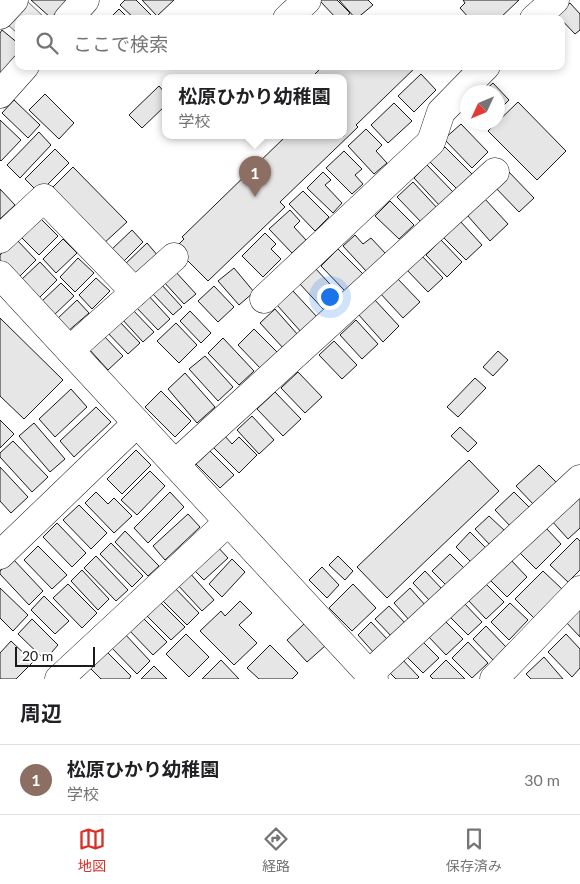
<!DOCTYPE html>
<html lang="ja">
<meta charset="utf-8">
<style>
:root{--surface:#fff;--page:#f2f2f2;--text:#202124;--muted:#757577;--line:#e0e0e0;--accent:#d93025}
body{margin:0;font-family:Lato,"Noto Sans JP",sans-serif;background:var(--page);color:var(--text)}
.compass{position:absolute;left:460px;top:85px;width:45px;height:45px;border-radius:50%;background:var(--surface);box-shadow:0 2px 8px #0003;rotate:226deg}
.scale{position:absolute;left:15px;bottom:12px;width:80px;box-sizing:border-box;padding-left:5px;border:2px solid #1a1a1a;border-top:0;font-size:14px;line-height:18px;white-space:nowrap;color:#1a1a1a;-webkit-text-stroke:4px #fff;paint-order:stroke}
.you{position:absolute;left:329px;top:296px;width:18px;height:18px;margin:-12px;border:4px solid #fff;border-radius:50%;background:#1a73e8;box-shadow:0 0 0 8px #1a73e833}
.badge{display:grid;place-items:center;width:32px;height:32px;border-radius:50%;background:var(--accent);color:#fff;font-size:16px;font-weight:700}
.pin{position:absolute;translate:-50% -41px;filter:drop-shadow(0 1px 2px #0008)}
.pin::after{content:'';position:absolute;top:26px;width:18px;height:15px;background:inherit;clip-path:polygon(0 0,100% 0,50% 100%)}
.popup{position:absolute;left:162px;top:74px;width:185px;height:65px;box-sizing:border-box;display:grid;place-content:center;border-radius:10px;background:var(--surface);filter:drop-shadow(0 1px 4px #0005);font-size:16px;white-space:nowrap;color:var(--muted)}
.popup b{font-size:19px;color:var(--text)}
.popup::after{content:'';position:absolute;left:50%;top:100%;margin-left:-10px;border:10px solid transparent;border-top-color:var(--surface)}
.list{margin:0;padding:0;list-style:none}
h2{display:flex;justify-content:space-between;align-items:center;height:65px;margin:0;padding:0 20px;font-size:21px}
h2 small{font-size:16px;font-weight:400;color:var(--muted)}
.list li{display:grid;grid-template-columns:32px 1fr auto;gap:15px;align-items:center;box-sizing:border-box;height:70px;padding:0 20px;border-top:1px solid var(--line)}
.list b{display:block;font-size:19px;white-space:nowrap}
.list p{margin:0;font-size:16px;white-space:nowrap;color:var(--muted)}
.list em{font-size:16px;font-style:normal;color:var(--muted)}
.icon{flex:none;width:28px;height:28px;fill:none;stroke:currentColor;stroke-width:2;stroke-linecap:round;stroke-linejoin:round}
.map{position:relative;flex:none;width:580px;height:679px;overflow:hidden}
.search{position:absolute;background:var(--surface);box-shadow:0 2px 8px #0003;left:15px;right:15px;top:15px;height:55px;display:flex;align-items:center;gap:12px;box-sizing:border-box;padding:0 18px;border-radius:10px;color:var(--muted);font-size:19px}
.sheet{height:135px;background:var(--surface)}
nav{display:flex;justify-content:space-around;align-items:center;box-sizing:border-box;height:70px;border-top:1px solid var(--line);background:var(--surface);font-size:14px;color:var(--muted)}
nav a{display:grid;justify-items:center;gap:2px}
nav .on{color:var(--accent)}
.map>svg:first-child{display:block}
.parking{fill:#ededed;stroke:#6a6a6a}
.building{fill:#e6e6e6;stroke:#1a1a1a}
.lines{fill:none;stroke-linecap:round;stroke-linejoin:round}
.minor-casing{stroke:#1a1a1a;stroke-width:29}
.minor{stroke:#fff;stroke-width:28}
</style>
<div class="map">
<svg width="580" height="679" viewBox="0 0 580 679">
<rect width="100%" height="100%" fill="#fff"/>
<polygon class="parking" points="26,0 46,19 19,19 19,35 5,22"/>
<g class="building">
<polygon points="31,0 68,0 51,18"/>
<polygon points="125,0 136,0 155,19 135,19 120,5"/>
<polygon points="142,0 174,0 157,16"/>
<polygon points="321,0 337,0 350,13 345,19 337,19 320,1"/>
<polygon points="339,0 368,0 373,5 356,19"/>
<polygon points="463,0 519,0 499,19 470,19 460,8 465,3"/>
<polygon points="570,3 580,14 580,30 575,34 557,15"/>
<polygon points="119,9 129,19 109,19"/>
<polygon points="2,30 19,44 19,54 0,75 0,33"/>
<polygon points="323,66 417,66 356,125 358,127 280,202 285,207 208,281 175,248 184,239 182,237 286,136 344,136 344,78 311,78"/>
<polygon points="421,74 436,90 414,112 398,96"/>
<polygon points="493,83 509,100 498,111 498,92 483,92"/>
<polygon points="159,86 166,94 166,105 142,128 129,115"/>
<polygon points="45,94 74,123 59,139 29,110"/>
<polygon points="14,100 40,125 28,138 2,113"/>
<polygon points="518,102 566,151 537,180 488,131"/>
<polygon points="394,103 412,121 388,143 371,125"/>
<polygon points="0,120 21,140 1,161 0,160"/>
<polygon points="461,124 488,152 472,168 444,139"/>
<polygon points="366,129 382,145 376,151 387,163 374,174 348,146"/>
<polygon points="39,132 51,145 20,178 7,165"/>
<polygon points="445,147 472,174 457,189 430,162"/>
<polygon points="55,149 69,163 39,193 25,179"/>
<polygon points="344,151 362,169 355,175 363,184 352,194 326,168"/>
<polygon points="427,165 454,193 440,206 414,178"/>
<polygon points="73,167 127,222 102,245 49,191"/>
<polygon points="507,170 534,198 519,212 492,184"/>
<polygon points="323,172 331,180 325,185 342,203 333,213 307,188"/>
<polygon points="413,182 439,210 423,224 397,197"/>
<polygon points="0,189 15,205 0,219"/>
<polygon points="303,191 329,217 315,231 289,204"/>
<polygon points="485,199 508,224 490,241 467,215"/>
<polygon points="390,201 414,225 399,239 375,216"/>
<polygon points="290,210 300,221 294,227 306,240 292,253 269,229"/>
<polygon points="40,218 58,236 39,255 21,237"/>
<polygon points="460,221 482,245 466,260 443,237"/>
<polygon points="132,230 143,242 121,264 110,251"/>
<polygon points="265,233 276,244 271,249 281,259 263,277 242,256"/>
<polygon points="355,235 363,244 371,238 386,254 367,272 343,246"/>
<polygon points="16,239 36,260 17,279 0,262 0,255"/>
<polygon points="63,239 77,253 56,273 43,259"/>
<polygon points="441,240 462,262 447,277 426,255"/>
<polygon points="147,243 159,257 135,280 122,267"/>
<polygon points="338,249 363,274 345,291 321,266"/>
<polygon points="420,254 443,278 428,292 405,268"/>
<polygon points="78,258 94,273 75,292 60,277"/>
<polygon points="40,262 57,280 38,299 21,280"/>
<polygon points="234,268 254,292 239,305 218,281"/>
<polygon points="315,268 341,296 325,311 299,283"/>
<polygon points="174,270 196,294 184,304 163,281"/>
<polygon points="396,277 420,302 403,318 379,292"/>
<polygon points="96,278 110,291 92,309 79,295"/>
<polygon points="61,283 74,296 53,316 41,302"/>
<polygon points="161,284 182,307 173,315 151,292"/>
<polygon points="214,286 234,307 218,322 198,301"/>
<polygon points="293,291 318,318 302,333 277,305"/>
<polygon points="147,294 170,319 158,330 135,306"/>
<polygon points="374,299 399,326 383,342 358,314"/>
<polygon points="77,300 89,313 67,332 56,320"/>
<polygon points="131,308 154,332 143,342 121,318"/>
<polygon points="275,309 298,335 284,349 260,323"/>
<polygon points="190,311 211,333 201,343 180,321"/>
<polygon points="0,318 63,380 24,419 0,396"/>
<polygon points="118,320 140,343 128,354 106,331"/>
<polygon points="356,320 378,344 362,359 340,335"/>
<polygon points="176,323 197,345 179,363 157,341"/>
<polygon points="254,329 278,353 261,369 238,345"/>
<polygon points="103,335 123,356 108,370 89,349"/>
<polygon points="223,338 254,371 239,385 208,353"/>
<polygon points="334,341 357,365 342,379 319,355"/>
<polygon points="498,351 508,360 493,376 483,367"/>
<polygon points="205,356 233,387 218,401 189,369"/>
<polygon points="298,372 322,397 305,413 281,388"/>
<polygon points="185,373 215,407 197,423 168,389"/>
<polygon points="475,378 486,388 458,417 447,407"/>
<polygon points="71,389 87,407 55,437 39,419"/>
<polygon points="161,391 191,421 175,437 145,407"/>
<polygon points="275,392 301,419 283,436 257,409"/>
<polygon points="96,407 111,422 74,457 60,441"/>
<polygon points="252,416 274,440 259,454 237,430"/>
<polygon points="0,420 14,434 0,448"/>
<polygon points="34,423 65,459 50,472 19,436"/>
<polygon points="460,427 477,443 468,452 451,436"/>
<polygon points="224,435 232,444 239,437 257,455 239,473 213,447"/>
<polygon points="13,441 48,477 32,492 0,457 0,453"/>
<polygon points="136,450 151,465 122,494 107,479"/>
<polygon points="210,451 234,475 220,488 196,464"/>
<polygon points="469,460 499,491 387,598 357,567"/>
<polygon points="539,465 557,483 534,505 516,486"/>
<polygon points="0,467 28,497 11,513 0,501"/>
<polygon points="150,471 165,486 137,515 121,500"/>
<polygon points="96,492 108,504 114,498 132,516 114,533 85,503"/>
<polygon points="170,492 184,507 148,543 134,528"/>
<polygon points="514,492 530,508 511,527 495,510"/>
<polygon points="580,493 580,528 568,539 551,520"/>
<polygon points="79,505 107,533 91,549 63,520"/>
<polygon points="188,514 200,527 165,560 153,546"/>
<polygon points="489,516 506,532 491,546 475,529"/>
<polygon points="57,523 86,553 72,567 43,537"/>
<polygon points="546,528 561,544 536,569 520,553"/>
<polygon points="125,531 159,566 148,576 115,542"/>
<polygon points="470,532 487,549 473,564 456,547"/>
<polygon points="577,538 580,541 580,570 568,582 550,565"/>
<polygon points="111,543 143,576 132,587 100,554"/>
<polygon points="215,544 228,558 204,580 191,567"/>
<polygon points="38,546 67,575 52,589 24,560"/>
<polygon points="450,554 465,569 447,586 432,571"/>
<polygon points="96,556 128,590 116,601 84,568"/>
<polygon points="338,556 353,571 345,580 329,565"/>
<polygon points="13,559 43,591 29,605 0,574 0,571"/>
<polygon points="232,559 245,572 222,597 209,584"/>
<polygon points="510,559 527,577 507,597 489,579"/>
<polygon points="322,567 339,585 327,598 309,580"/>
<polygon points="82,570 109,599 98,610 71,581"/>
<polygon points="188,571 214,600 202,611 176,583"/>
<polygon points="425,571 443,590 431,602 413,583"/>
<polygon points="543,571 562,589 534,618 515,599"/>
<polygon points="485,583 504,602 486,619 468,600"/>
<polygon points="68,584 97,613 82,628 53,598"/>
<polygon points="353,584 376,608 352,631 329,608"/>
<polygon points="173,586 199,613 187,625 160,598"/>
<polygon points="0,588 28,615 13,631 0,618"/>
<polygon points="410,588 426,606 410,621 394,603"/>
<polygon points="44,596 69,621 55,634 31,610"/>
<polygon points="157,599 185,627 171,640 143,612"/>
<polygon points="240,601 252,613 239,625 257,643 234,665 200,631 221,611 225,616"/>
<polygon points="463,602 482,622 468,635 449,616"/>
<polygon points="510,603 528,620 509,640 491,622"/>
<polygon points="389,606 407,625 393,638 375,619"/>
<polygon points="580,606 580,637 565,621"/>
<polygon points="141,616 167,642 153,655 128,629"/>
<polygon points="32,619 58,645 45,660 18,634"/>
<polygon points="443,619 463,639 446,655 427,635"/>
<polygon points="371,622 388,640 374,653 358,635"/>
<polygon points="304,624 325,646 307,662 287,640"/>
<polygon points="486,626 506,647 493,660 473,639"/>
<polygon points="124,633 150,661 137,674 110,646"/>
<polygon points="186,634 209,657 189,677 166,654"/>
<polygon points="566,634 580,649 580,668 572,677 548,652"/>
<polygon points="420,639 439,658 423,673 404,654"/>
<polygon points="11,641 33,662 16,679 0,679 0,653"/>
<polygon points="468,642 488,663 472,678 452,658"/>
<polygon points="270,645 298,673 292,679 259,679 247,668"/>
<polygon points="106,651 131,676 129,679 101,679 89,667"/>
<polygon points="400,657 419,677 417,679 396,679 387,670"/>
<polygon points="544,657 563,679 531,679 526,674"/>
<polygon points="221,660 239,679 202,679"/>
<polygon points="446,660 465,679 433,679 430,676"/>
<polygon points="154,666 167,679 141,679"/>
</g>
<g class="lines">
<defs>
<g id="minor">
<polyline points="0,15 14,0"/>
<polyline points="68,19 85,0"/>
<polyline points="287,19 307,0"/>
<polyline points="534,19 555,0"/>
<polyline points="0,94 25,66"/>
<polyline points="0,239 44,198 135,292"/>
<polyline points="0,275 374,679"/>
<polyline points="264,299 431,142 441,112 486,66"/>
<polyline points="70,350 174,257"/>
<polyline points="175,464 495,172"/>
<polyline points="0,555 137,423"/>
<polyline points="369,674 580,479"/>
<polyline points="59,679 228,522"/>
<polyline points="494,679 580,590"/>
</g>
</defs>
<use href="#minor" class="minor-casing"/>
<use href="#minor" class="minor"/>
</g>
</svg>
<svg class="compass" viewBox="-18 -18 36 36"><path d="M0-13l5 13h-10z" fill="#e53935"/><path d="M0 13l5-13h-10z" fill="#757577"/></svg>
<div class="scale">20 m</div>
<div class="you"></div>
<div class="pin badge" style="left:255px;top:197px;background:#8d6e63">1</div>
<div class="popup"><b>松原ひかり幼稚園</b>学校</div>
<div class="search"><svg class="icon" aria-label="search" viewBox="0 0 24 24"><circle cx="10" cy="10" r="6"/><path d="M15 15l6 6"/></svg>ここで検索</div>
</div>
<section class="sheet">
<h2>周辺<small></small></h2>
<ul class="list">
<li><span class="badge" style="background:#8d6e63">1</span><div><b>松原ひかり幼稚園</b><p>学校</p></div><em>30 m</em></li>
</ul>
</section>
<nav>
<a class="on"><svg class="icon" aria-label="map" viewBox="0 0 24 24"><path d="M3 6l6-2 6 2 6-2v14l-6 2-6-2-6 2zM9 4v14M15 6v14"/></svg>地図</a>
<a><svg class="icon" aria-label="directions" viewBox="0 0 24 24"><path d="M12 3l9 9-9 9-9-9zM9 14v-3h6M13 9l2 2-2 2"/></svg>経路</a>
<a><svg class="icon" aria-label="saved" viewBox="0 0 24 24"><path d="M7 4h10v16l-5-4-5 4z"/></svg>保存済み</a>
</nav>
